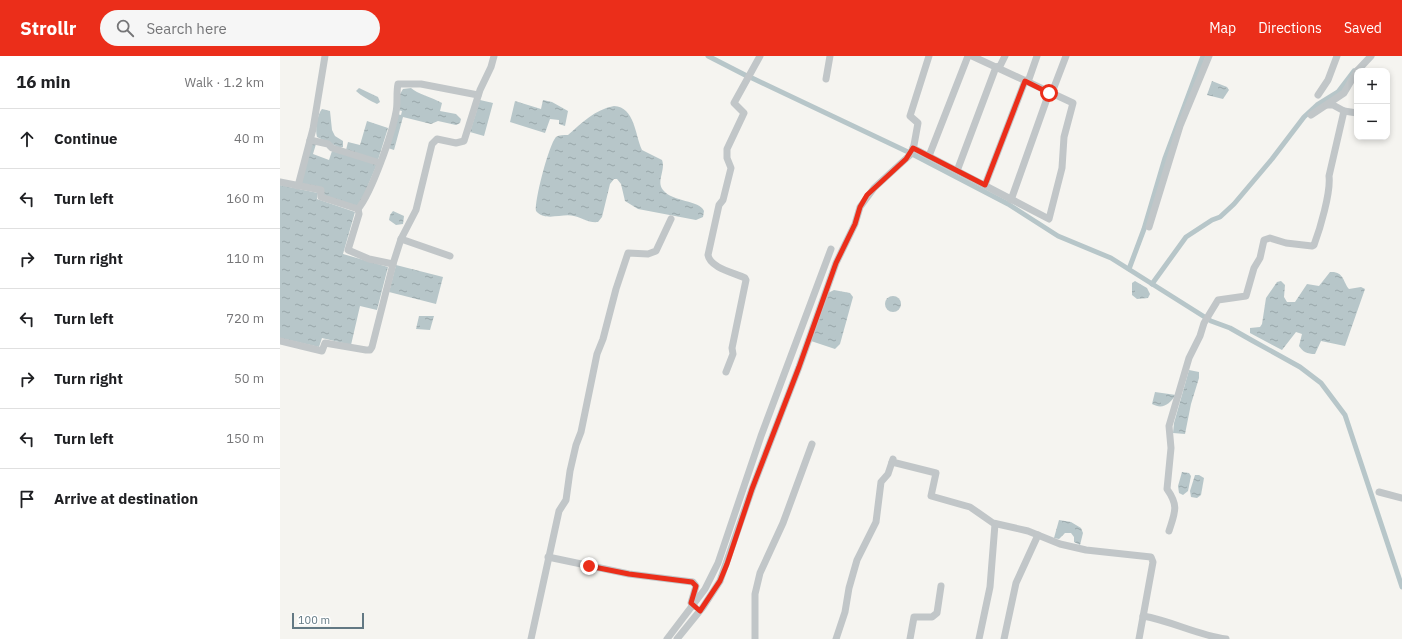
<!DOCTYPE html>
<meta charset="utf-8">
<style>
:root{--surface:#fff;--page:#f6f6f6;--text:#202124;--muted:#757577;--line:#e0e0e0;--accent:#eb2e1a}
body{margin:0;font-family:"IBM Plex Sans",sans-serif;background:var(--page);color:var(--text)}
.controls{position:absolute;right:12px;top:12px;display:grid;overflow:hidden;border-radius:8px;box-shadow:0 2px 6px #0003}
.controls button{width:36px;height:36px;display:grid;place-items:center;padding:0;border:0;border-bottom:1px solid var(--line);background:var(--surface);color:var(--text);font:20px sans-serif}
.scale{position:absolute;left:12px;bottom:10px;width:72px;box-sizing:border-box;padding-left:4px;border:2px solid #627883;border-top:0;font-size:11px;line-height:14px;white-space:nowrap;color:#627883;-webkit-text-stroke:3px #fff;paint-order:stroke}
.stop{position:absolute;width:12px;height:12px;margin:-9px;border:3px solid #eb2e1a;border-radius:50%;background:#fff}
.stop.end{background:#eb2e1a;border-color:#fff;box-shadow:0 1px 4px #0008}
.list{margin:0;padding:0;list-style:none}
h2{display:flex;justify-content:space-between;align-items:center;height:52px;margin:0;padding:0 16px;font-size:17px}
h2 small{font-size:13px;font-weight:400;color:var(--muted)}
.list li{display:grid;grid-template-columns:26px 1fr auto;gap:12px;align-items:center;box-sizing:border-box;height:60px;padding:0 16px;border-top:1px solid var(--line)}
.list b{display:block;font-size:15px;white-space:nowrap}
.list em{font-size:13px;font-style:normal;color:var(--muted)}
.icon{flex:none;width:22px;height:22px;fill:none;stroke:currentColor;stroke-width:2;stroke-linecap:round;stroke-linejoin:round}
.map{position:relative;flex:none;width:1122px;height:583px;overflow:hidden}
header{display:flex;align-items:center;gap:24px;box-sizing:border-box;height:56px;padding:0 20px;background:var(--accent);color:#fff}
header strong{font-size:19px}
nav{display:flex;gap:22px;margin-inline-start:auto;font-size:14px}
.search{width:280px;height:36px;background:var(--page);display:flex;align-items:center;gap:10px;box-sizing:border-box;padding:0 14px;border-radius:22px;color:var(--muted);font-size:15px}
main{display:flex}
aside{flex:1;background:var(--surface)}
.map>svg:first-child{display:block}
.water{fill:url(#water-ripples)}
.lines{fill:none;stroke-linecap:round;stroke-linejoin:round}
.canal{stroke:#b7c6c9;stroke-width:5}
.minor{stroke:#c1c6c8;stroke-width:7}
.route{stroke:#eb2e1a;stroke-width:5}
</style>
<header>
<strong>Strollr</strong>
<div class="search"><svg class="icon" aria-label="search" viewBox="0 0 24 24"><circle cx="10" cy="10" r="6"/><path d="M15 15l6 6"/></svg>Search here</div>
<nav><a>Map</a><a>Directions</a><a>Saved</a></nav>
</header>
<main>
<aside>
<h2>16 min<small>Walk · 1.2 km</small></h2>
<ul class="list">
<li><svg class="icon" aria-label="ahead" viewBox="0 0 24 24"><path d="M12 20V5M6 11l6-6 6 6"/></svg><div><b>Continue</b></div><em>40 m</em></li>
<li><svg class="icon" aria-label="left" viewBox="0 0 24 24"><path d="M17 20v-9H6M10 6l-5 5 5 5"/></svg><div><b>Turn left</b></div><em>160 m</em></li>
<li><svg class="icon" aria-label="right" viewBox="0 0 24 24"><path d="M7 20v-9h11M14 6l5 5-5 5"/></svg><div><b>Turn right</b></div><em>110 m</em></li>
<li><svg class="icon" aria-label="left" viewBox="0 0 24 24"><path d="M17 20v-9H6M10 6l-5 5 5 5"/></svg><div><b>Turn left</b></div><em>720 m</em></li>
<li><svg class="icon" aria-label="right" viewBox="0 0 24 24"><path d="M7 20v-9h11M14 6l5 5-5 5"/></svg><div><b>Turn right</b></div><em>50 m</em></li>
<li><svg class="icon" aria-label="left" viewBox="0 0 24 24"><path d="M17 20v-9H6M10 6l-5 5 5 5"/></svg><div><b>Turn left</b></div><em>150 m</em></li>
<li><svg class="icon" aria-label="arrive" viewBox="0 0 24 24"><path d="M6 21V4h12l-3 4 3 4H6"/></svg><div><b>Arrive at destination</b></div></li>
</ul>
</aside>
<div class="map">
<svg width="1122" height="583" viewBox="0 0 1122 583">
<defs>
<pattern id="water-ripples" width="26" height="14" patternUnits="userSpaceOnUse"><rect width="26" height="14" fill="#b7c6c9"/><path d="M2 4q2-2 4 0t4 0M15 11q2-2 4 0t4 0" fill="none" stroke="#98a6a9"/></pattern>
</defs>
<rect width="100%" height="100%" fill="#f5f4f0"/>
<g class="water">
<polygon points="932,25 947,31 949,34 943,43 927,39"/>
<path d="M79,32L98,41L100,46L97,48C91,45 81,40 76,35Z"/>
<path d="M131,32C137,38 152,41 162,47L160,55L176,58L181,63L180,67L176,69L158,65L151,68L123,61L114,94L108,92L117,58L121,59L122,55L118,54L120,38L123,33Z"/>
<polygon points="200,44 213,47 204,80 190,76"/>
<polygon points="263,44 272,46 288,55 285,70 279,68 279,64 270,63 265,77 230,66 235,45 261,53"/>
<path d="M334,50C355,51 355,79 362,94L382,104C386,114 376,125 383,134C392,146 420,144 424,155L423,161L416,164L358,153L345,145L341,128L337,123H334L330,128L322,161L318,166C308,167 303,162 294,160C282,157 265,166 256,155C254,146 269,88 276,81C279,79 284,79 288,79C303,66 314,54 334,50Z"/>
<path d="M42,53L50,55L52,74L55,80L63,85V91L60,92L37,81C35,73 37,59 42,53Z"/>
<polygon points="87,65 108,72 98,104 66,94 68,86 80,89"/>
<polygon points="32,87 36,88 33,98 49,104 52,95 97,108 81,146 77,150 44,140 20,128"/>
<polygon points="0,129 38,137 37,143 75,156 63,198 108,211 97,254 80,250 71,289 42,282 39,291 0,282"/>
<polygon points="113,155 124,160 123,168 116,169 109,164 110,159"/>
<polygon points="116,209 163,221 156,248 109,236"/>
<path d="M1050,216C1064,215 1063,226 1069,233L1081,231L1085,233L1065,290L1041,285L1035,298C1027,298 1023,296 1019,290L1022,278L1016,276L1002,294L970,277V272L980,271L982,268L986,242L997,226L1001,225L1005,229L1004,241L1007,246H1015L1027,228L1039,230Z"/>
<polygon points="855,225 867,232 870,238 868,242 857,243 852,239 852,227"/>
<polygon points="554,234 570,237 573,241 560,288 555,293 531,285 548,237"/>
<circle cx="613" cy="248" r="8"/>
<polygon points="139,260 154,260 150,274 136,273"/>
<polygon points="909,314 919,316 919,322 911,348 905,378 893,377 894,367"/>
<path d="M875,336L896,339C889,348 883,354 872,348Z"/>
<polygon points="902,416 909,417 911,420 908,435 903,439 899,437 898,430"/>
<polygon points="915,419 919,419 924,422 921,439 917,442 911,441 910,435"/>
<polygon points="779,464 791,466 801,472 803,477 800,489 794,486 794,481 791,477 785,477 779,483 774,482"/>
</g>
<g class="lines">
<g class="canal">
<polyline points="428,0 467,20"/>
<polyline points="472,22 628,96"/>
<polyline points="634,99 728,148 778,180 831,202 931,265 950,272 973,285 1020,311 1041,327 1065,359 1122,531"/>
<polyline points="849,213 864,173 885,102 923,0"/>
<polyline points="872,228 906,181 932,164 940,161 954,148 992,103 1024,61 1037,49 1058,36 1074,15"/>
</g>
<g class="minor">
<polyline points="1077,15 1091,0"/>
<polyline points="546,23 550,0"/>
<polyline points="1038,39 1048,24 1057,0"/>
<polyline points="1064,55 1077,57"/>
<polyline points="1031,59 1064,37 1077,15"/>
<polyline points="30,84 48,88 52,92 100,107"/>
<polyline points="633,92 769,163 782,112 784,81 793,47 692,0"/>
<polyline points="649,100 688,0"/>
<polyline points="677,115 716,11 720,10 725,0"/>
<polyline points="0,126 41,134 41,141 78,153 79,158 68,194 89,203 113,208"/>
<polyline points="705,129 745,25 749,23 757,0"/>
<polyline points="18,130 33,73 45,0"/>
<polyline points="731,144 769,37 773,34 786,0"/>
<path d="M78,153C92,136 112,78 116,56C118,47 116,37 118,28H141L198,39"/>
<polyline points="869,171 900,70 929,0"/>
<polyline points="121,183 170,200"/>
<polyline points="0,285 42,295 45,287 86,294 90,294 92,291 113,208 121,183 136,154 152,88 157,83 176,87 184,85 200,34 211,11 214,0"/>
<path d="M446,316L453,298L452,292L466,224L465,222C455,217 430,212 428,199L439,149L443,144L451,112L447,102V93L464,57L454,47L480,0"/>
<polyline points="612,406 656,417 651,440 690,451 713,467 748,475 780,488 806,494 871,501 873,506 859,583"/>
<polyline points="1099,436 1122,442"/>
<path d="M889,475C895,456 899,450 887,433L891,392L889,370L909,302L920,280L924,267L938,244L966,240L974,212L980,202L984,184L990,182L1006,187L1032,190L1034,189C1040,173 1051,136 1049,120L1064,55L1053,49H1047"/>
<polyline points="268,501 349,518 413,526 416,530 411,547 414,550"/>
<path d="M863,560C892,565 917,579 946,583"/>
<polyline points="251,583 279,455 286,444 290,415 296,389 301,376 317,298 323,283 336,233 348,197 368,198 376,195 391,163"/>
<polyline points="387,583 425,533 438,507 481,380 551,193"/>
<polyline points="397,583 423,551 440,525 472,433 519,311 556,207 575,168 580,151 594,132 630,99 634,89 638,67 630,60 649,0"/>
<polyline points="475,583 475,538 480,517 503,467 532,388"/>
<polyline points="556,583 565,556 569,532 577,504 596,466 601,426 608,418 613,403"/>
<polyline points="630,583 634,561 652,561 657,557 661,530"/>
<polyline points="699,583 710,531 715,468"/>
<polyline points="724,583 736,527 758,479"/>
</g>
</g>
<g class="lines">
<polyline class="route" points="309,510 349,518 412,526 416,530 411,547 420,555 440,525 447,508 472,433 519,311 556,207 575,168 580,151 587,139 626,103 633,92 705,129 745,25 769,37"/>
</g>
</svg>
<div class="controls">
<button>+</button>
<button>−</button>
</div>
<div class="scale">100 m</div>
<div class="stop" style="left:769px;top:37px"></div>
<div class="stop end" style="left:309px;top:510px"></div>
</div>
</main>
